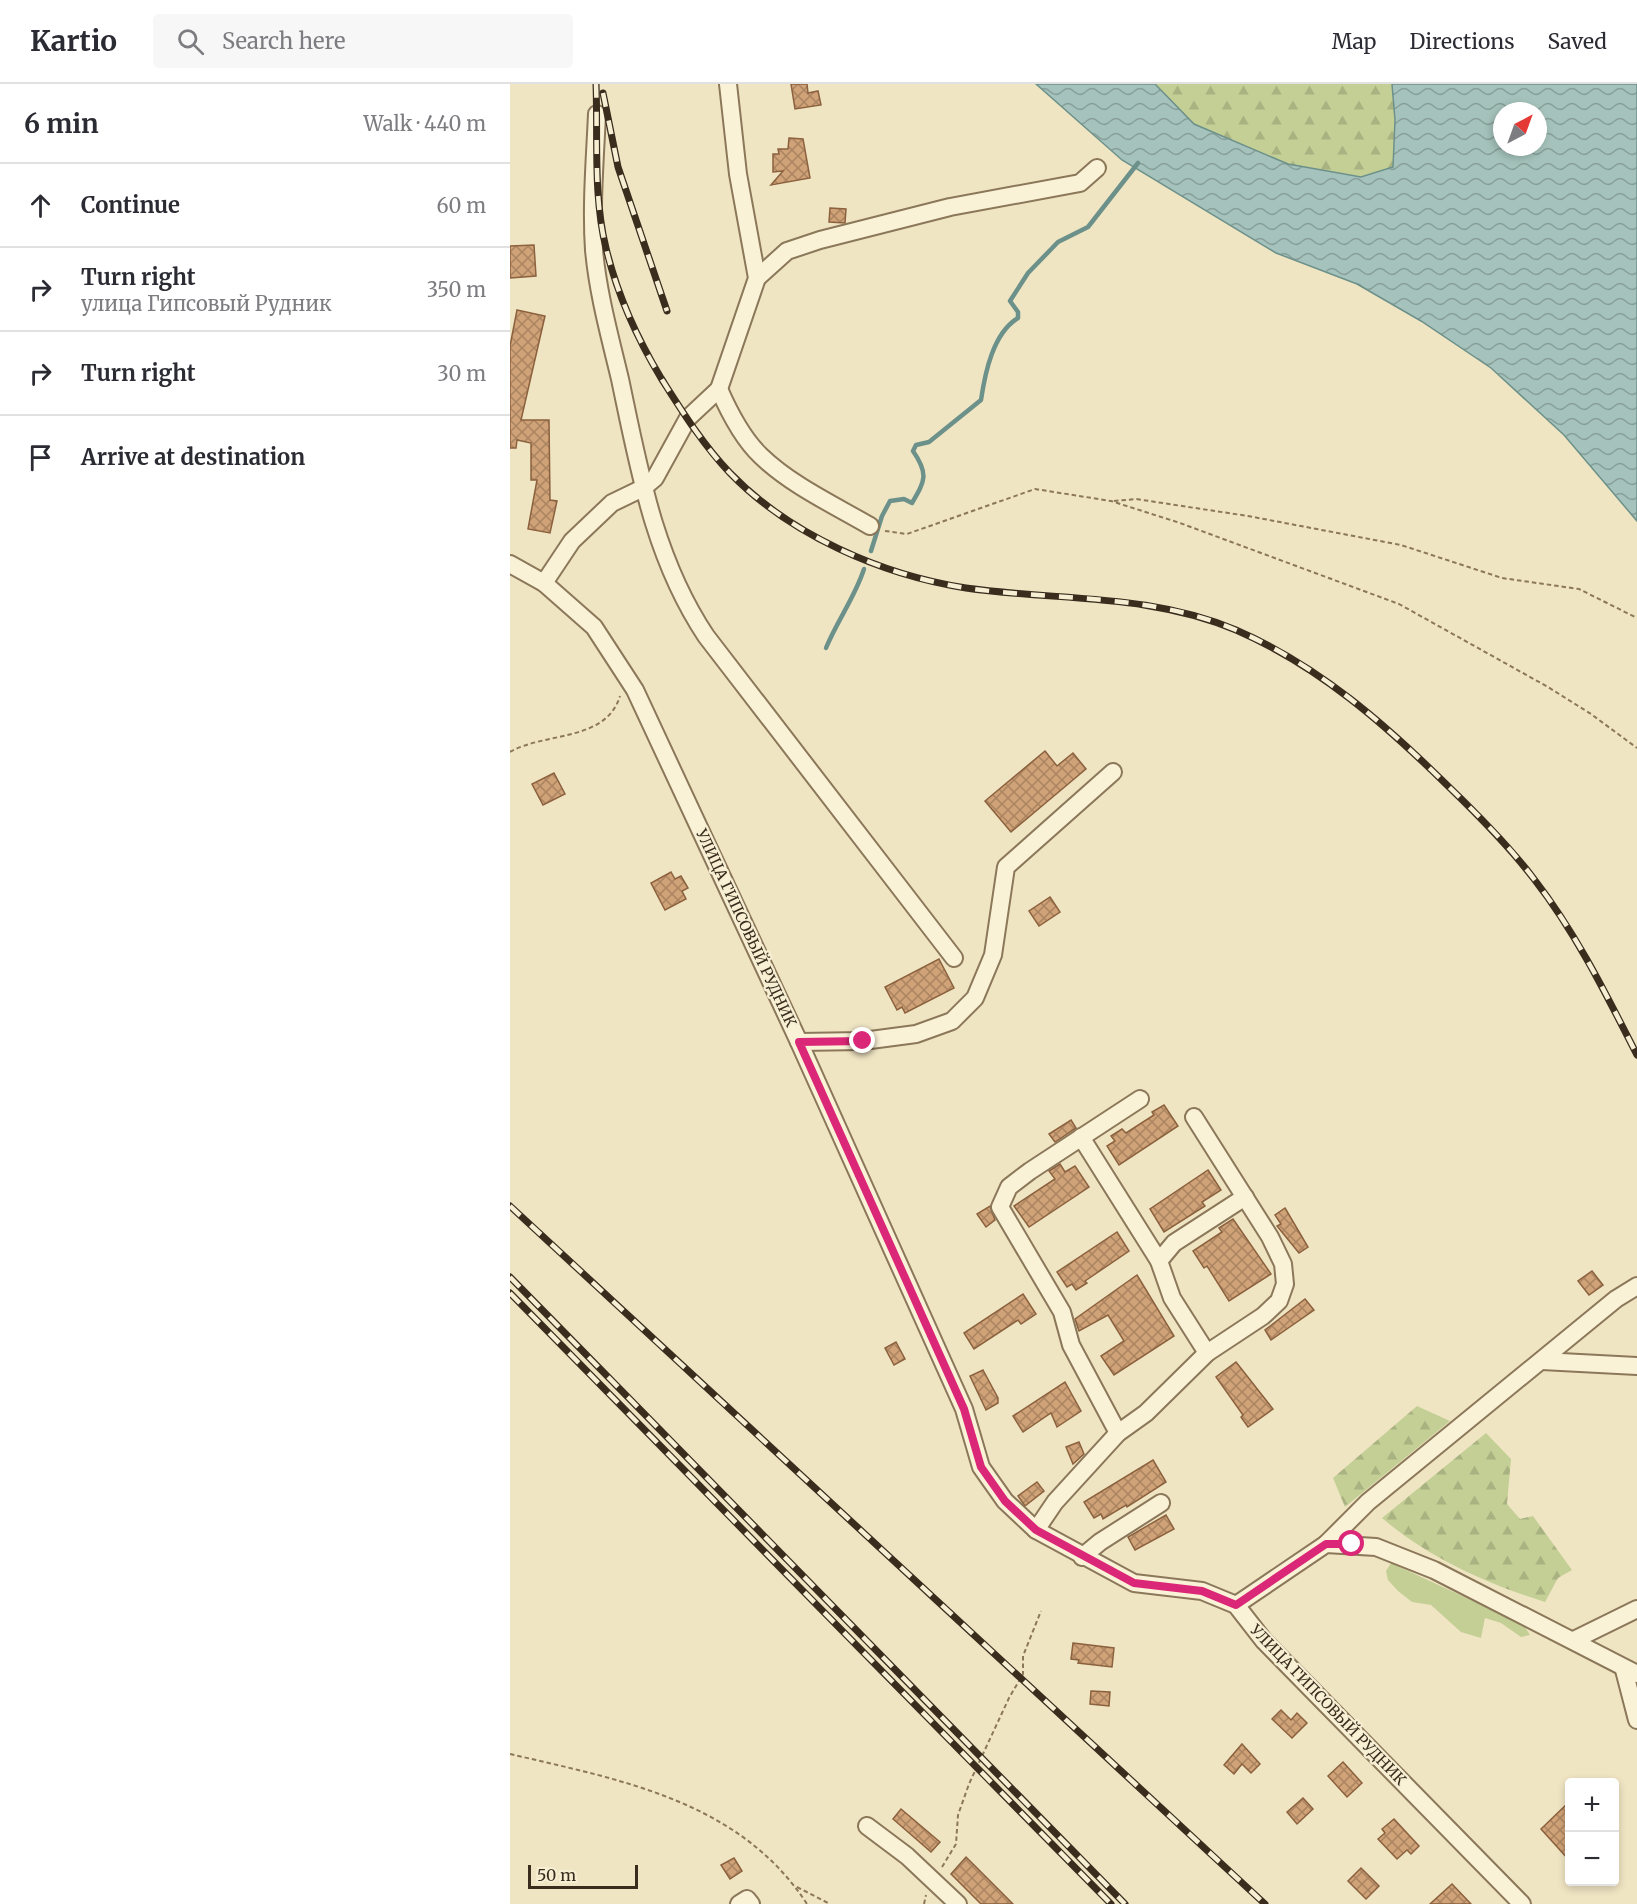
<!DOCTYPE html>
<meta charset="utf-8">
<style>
:root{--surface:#fff;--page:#f7f7f7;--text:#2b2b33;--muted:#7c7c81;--line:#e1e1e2}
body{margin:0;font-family:Merriweather,serif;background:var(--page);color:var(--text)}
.controls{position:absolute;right:18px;bottom:18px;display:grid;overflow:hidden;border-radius:6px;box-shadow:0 3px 9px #0003}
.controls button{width:54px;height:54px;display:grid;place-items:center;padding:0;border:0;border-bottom:2px solid var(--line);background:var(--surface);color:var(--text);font:30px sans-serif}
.compass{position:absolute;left:983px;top:18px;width:54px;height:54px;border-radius:50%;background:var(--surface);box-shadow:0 3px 9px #0003;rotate:41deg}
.scale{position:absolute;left:18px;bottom:15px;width:110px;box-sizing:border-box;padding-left:6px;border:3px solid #3a2d1e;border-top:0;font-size:16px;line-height:21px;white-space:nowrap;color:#3a2d1e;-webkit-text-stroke:4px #f7efd3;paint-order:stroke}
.stop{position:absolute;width:18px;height:18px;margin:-14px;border:4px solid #db2777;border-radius:50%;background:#fff}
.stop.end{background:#db2777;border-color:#fff;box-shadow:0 2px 6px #0008}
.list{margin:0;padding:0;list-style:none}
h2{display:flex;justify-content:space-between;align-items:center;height:78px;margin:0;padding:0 24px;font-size:26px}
h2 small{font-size:20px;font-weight:400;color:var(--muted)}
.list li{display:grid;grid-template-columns:39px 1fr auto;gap:18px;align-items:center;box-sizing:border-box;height:84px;padding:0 24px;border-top:2px solid var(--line)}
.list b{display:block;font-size:22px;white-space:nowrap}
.list p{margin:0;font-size:20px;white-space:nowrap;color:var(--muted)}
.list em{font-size:20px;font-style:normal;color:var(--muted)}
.icon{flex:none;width:33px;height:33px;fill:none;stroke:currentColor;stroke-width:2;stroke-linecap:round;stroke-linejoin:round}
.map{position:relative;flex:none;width:1127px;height:1820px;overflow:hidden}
header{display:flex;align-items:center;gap:36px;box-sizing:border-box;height:84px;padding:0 30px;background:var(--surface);border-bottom:2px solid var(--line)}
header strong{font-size:28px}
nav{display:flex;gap:33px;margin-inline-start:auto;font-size:21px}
.search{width:420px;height:54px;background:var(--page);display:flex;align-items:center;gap:15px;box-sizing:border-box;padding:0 21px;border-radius:6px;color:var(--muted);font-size:22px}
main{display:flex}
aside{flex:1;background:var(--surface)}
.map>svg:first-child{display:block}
.green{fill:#c4cf96}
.forest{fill:url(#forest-firs)}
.water{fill:url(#water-waves);stroke:#6c918a;stroke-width:1.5;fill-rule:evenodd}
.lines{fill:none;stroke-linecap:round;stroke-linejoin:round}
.stream{stroke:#6c918a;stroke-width:4.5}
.building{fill:url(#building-cross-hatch);stroke:#8b613e;stroke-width:1.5}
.minor-casing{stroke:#8b7759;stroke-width:20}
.path{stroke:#8b7759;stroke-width:2;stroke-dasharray:4.5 3;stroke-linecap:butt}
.minor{stroke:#faf2d7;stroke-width:16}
.rail-casing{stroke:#3a2d1e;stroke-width:7}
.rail{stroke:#f7efd3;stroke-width:4.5;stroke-dasharray:14;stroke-linecap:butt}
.route{stroke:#db2777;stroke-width:8}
.labels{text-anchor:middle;stroke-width:4.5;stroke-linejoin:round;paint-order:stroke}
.street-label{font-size:15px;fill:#3a2d1e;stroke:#f7efd3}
</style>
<header>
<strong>Kartio</strong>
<div class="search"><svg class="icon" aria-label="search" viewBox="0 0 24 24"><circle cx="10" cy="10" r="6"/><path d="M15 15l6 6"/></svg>Search here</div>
<nav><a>Map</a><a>Directions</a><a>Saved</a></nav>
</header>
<main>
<aside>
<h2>6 min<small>Walk · 440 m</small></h2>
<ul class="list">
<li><svg class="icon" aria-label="ahead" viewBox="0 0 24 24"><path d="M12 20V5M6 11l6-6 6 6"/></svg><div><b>Continue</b></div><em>60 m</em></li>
<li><svg class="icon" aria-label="right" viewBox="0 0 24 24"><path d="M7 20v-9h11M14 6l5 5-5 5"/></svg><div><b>Turn right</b><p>улица Гипсовый Рудник</p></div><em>350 m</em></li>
<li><svg class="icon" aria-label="right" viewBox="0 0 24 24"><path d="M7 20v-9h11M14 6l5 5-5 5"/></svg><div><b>Turn right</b></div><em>30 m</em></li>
<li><svg class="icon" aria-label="arrive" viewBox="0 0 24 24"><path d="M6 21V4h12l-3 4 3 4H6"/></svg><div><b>Arrive at destination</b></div></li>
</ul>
</aside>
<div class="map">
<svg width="1127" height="1820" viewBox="0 0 1127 1820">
<defs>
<pattern id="forest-firs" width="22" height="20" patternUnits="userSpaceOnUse" patternTransform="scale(1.5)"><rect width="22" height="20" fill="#c4cf96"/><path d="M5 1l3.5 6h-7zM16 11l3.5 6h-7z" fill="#a9b281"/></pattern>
<pattern id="water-waves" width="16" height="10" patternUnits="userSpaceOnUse" patternTransform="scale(1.5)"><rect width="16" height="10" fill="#a5c3bc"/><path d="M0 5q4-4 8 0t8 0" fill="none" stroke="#879f98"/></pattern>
<pattern id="building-cross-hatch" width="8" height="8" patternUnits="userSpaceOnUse" patternTransform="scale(1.5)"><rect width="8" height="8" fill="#d0a277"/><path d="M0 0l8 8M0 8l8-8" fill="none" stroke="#aa8461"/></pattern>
</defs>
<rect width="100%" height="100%" fill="#f0e5c3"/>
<polygon class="green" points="881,1479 1013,1540 1020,1551 1011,1553 991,1539 975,1534 971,1554 951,1548 921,1521 902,1518 888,1507 878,1496 876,1487"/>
<g class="forest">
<polygon points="645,0 882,0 885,36 883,83 851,93 778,80 684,40"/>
<polygon points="907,1322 940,1337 835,1423 823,1394"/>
<path d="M976,1349L1001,1375L997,1420L1010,1435L1023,1432L1062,1486L1048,1494L1035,1518C977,1500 919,1474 872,1434Z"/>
</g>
<path class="water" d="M526,0H645L684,40L778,80L851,93L883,83L885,36L882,0H1127V437L1054,351L981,284L911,237L847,200L766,169L612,76ZM992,27H1028V63H992Z"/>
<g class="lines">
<g class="stream">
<path d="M361,467L372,432L380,417L394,415L402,419C415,397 419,390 403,367L406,361L419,358L471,316C475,289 483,249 508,234V228L500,217L518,189L548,158L578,143L628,79"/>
<path d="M316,564C327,537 345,513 354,485"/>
</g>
</g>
<g class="building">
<polygon points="281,0 297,0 298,9 308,7 311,21 285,25"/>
<polygon points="279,54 293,55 300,94 261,101 273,87 263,88 263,70 269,70 268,65 278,65"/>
<polygon points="320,124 336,125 335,139 319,138"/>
<polygon points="24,161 26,192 0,194 0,162"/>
<polygon points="7,226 35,232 11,336 39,336 40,416 47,417 40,449 18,445 27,396 21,396 21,359 7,356 6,364 0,364 0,262"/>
<polygon points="535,667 547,682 563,669 576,685 501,748 475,717"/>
<polygon points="44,689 55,710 33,721 22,700"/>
<polygon points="161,788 165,795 171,792 178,804 172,807 176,815 155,826 141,799"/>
<polygon points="540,813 550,828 529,842 519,827"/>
<polygon points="429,875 444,904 395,929 392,923 387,926 375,903"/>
<polygon points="654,1021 668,1042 609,1081 597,1062 605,1057 601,1052 612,1045 616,1049 644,1031 642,1028"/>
<polygon points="561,1036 566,1044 545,1058 539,1050"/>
<polygon points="550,1080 555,1088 565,1082 579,1103 519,1143 504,1122 545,1095 539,1087"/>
<polygon points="698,1086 711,1106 692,1118 695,1122 654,1148 640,1125"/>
<polygon points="480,1122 485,1136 476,1143 467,1130"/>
<polygon points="775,1124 798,1163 789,1169 767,1142 771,1140 765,1131"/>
<polygon points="723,1135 761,1190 719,1217 697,1182 694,1184 683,1167 712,1148 709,1144"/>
<polygon points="607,1148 619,1167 575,1197 577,1199 566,1206 562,1200 557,1203 547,1188"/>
<polygon points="1082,1187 1093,1201 1079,1211 1068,1197"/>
<polygon points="627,1191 664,1252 604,1291 591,1272 614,1257 598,1231 569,1247 565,1235"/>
<polygon points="513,1210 526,1230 511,1240 508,1236 464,1265 454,1249"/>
<polygon points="795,1215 804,1226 761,1256 755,1246"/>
<polygon points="386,1258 395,1275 384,1281 375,1264"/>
<polygon points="726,1278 763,1325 738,1343 731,1333 733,1331 706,1293"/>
<polygon points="473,1286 488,1314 488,1319 476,1326 460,1292"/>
<polygon points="555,1298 571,1327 547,1343 541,1329 513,1348 503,1332"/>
<polygon points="569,1358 574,1370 563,1380 556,1363"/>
<polygon points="643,1376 656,1398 617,1423 616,1421 593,1435 591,1430 584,1434 574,1418"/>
<polygon points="527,1398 534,1407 515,1422 508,1412"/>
<polygon points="656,1431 664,1445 625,1466 618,1453"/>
<polygon points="563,1559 604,1564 602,1583 568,1579 569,1576 561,1575"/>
<polygon points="581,1607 600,1608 599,1622 580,1620"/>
<polygon points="771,1626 781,1636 787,1629 797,1639 782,1654 762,1635"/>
<polygon points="732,1660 750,1680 741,1689 732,1680 724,1690 714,1681"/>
<polygon points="833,1678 852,1699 837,1713 818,1692"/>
<polygon points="793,1714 803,1725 787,1740 777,1728"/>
<polygon points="1059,1718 1059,1776 1031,1745"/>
<polygon points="391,1725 430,1758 421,1768 383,1735"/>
<polygon points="884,1735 909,1762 901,1770 897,1766 887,1775 868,1755 875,1749 872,1745"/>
<polygon points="456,1773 503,1820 471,1820 441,1790"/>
<polygon points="224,1774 232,1787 220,1795 211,1781"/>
<polygon points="851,1784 869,1802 856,1815 838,1797"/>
<polygon points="942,1800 961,1820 920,1820"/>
</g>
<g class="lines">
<defs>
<g id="minor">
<path d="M87,30C85,75 81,121 84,166C88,210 100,253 110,295C129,385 144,474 196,552L444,874"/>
<polyline points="247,194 277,167 310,156 440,123 570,99 587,84"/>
<path d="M209,305C219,328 232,354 251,372C281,401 324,421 360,442"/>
<polyline points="0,480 34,499 84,543 125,606 289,958 454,1325 471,1383 495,1417 526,1446 624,1499 692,1507 726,1521 754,1557 1012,1820"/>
<polyline points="34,499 62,457 102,419 133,404 145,394 178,334 209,305 247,194 228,90 218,0"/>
<polyline points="289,958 353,957 406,950 442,937 465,914 483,871 496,783 603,688"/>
<polyline points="571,1053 649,1177 662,1214 697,1269"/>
<polyline points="649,1177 664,1159 735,1113"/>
<polyline points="1032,1277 1127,1282"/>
<polyline points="608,1349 561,1261 552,1228 490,1123 499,1103 520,1087 630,1015"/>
<polyline points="526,1446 545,1418 608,1349 636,1329 697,1269 753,1232 769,1217 775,1200 773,1180 760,1153 684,1033"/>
<polyline points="816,1460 858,1418 1106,1215 1127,1202"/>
<polyline points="572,1473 590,1458 651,1419"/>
<polyline points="726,1521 816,1460 866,1463 924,1486 1127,1590"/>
<polyline points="1064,1556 1127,1525"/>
<polyline points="1114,1586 1127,1636"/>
<polyline points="357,1742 397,1772 448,1820"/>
<polyline points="229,1820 237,1815 241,1820"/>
</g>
</defs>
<use href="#minor" class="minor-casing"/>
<g class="path">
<polyline points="604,417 626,415 738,432 891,461 992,494 1069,505 1127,534"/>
<polyline points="375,447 397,450 525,405 601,417 670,439 889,520 1038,603 1081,630 1127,664"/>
<path d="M0,668C34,648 96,658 110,612"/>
<path d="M0,1670C111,1696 230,1717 297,1820"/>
<polyline points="432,1783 446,1760 448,1731 459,1700 499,1614 513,1590 513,1572 531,1527"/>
<polyline points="287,1803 320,1820"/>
<polyline points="414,1820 416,1811"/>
</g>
<use href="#minor" class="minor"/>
<defs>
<g id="rail">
<path d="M86,0C88,53 83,112 96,164C107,210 127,254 151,294C172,327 193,361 220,389C280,451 372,491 456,504C548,517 639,509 726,546C809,582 875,640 939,703C969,732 999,762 1024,795C1066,849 1096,910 1127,971"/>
<polyline points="93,9 108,83 157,227"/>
<polyline points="0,1122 755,1820"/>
<polyline points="0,1193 615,1820"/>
<polyline points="0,1209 601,1820"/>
</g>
</defs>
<use href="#rail" class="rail-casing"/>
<use href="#rail" class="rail"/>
</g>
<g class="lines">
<polyline class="route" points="353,957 289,958 454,1325 471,1383 495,1417 526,1446 624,1499 692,1507 726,1521 816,1460 842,1460"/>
</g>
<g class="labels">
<g class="street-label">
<text transform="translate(236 844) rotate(65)" y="5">УЛИЦА ГИПСОВЫЙ РУДНИК</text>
<text transform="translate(818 1621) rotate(46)" y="5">УЛИЦА ГИПСОВЫЙ РУДНИК</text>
</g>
</g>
</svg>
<div class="controls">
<button>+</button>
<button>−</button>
</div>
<svg class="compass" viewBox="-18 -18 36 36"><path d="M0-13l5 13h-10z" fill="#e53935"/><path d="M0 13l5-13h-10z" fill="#7c7c81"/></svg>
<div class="scale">50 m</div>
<div class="stop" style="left:842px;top:1460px"></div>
<div class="stop end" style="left:353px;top:957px"></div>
</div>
</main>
